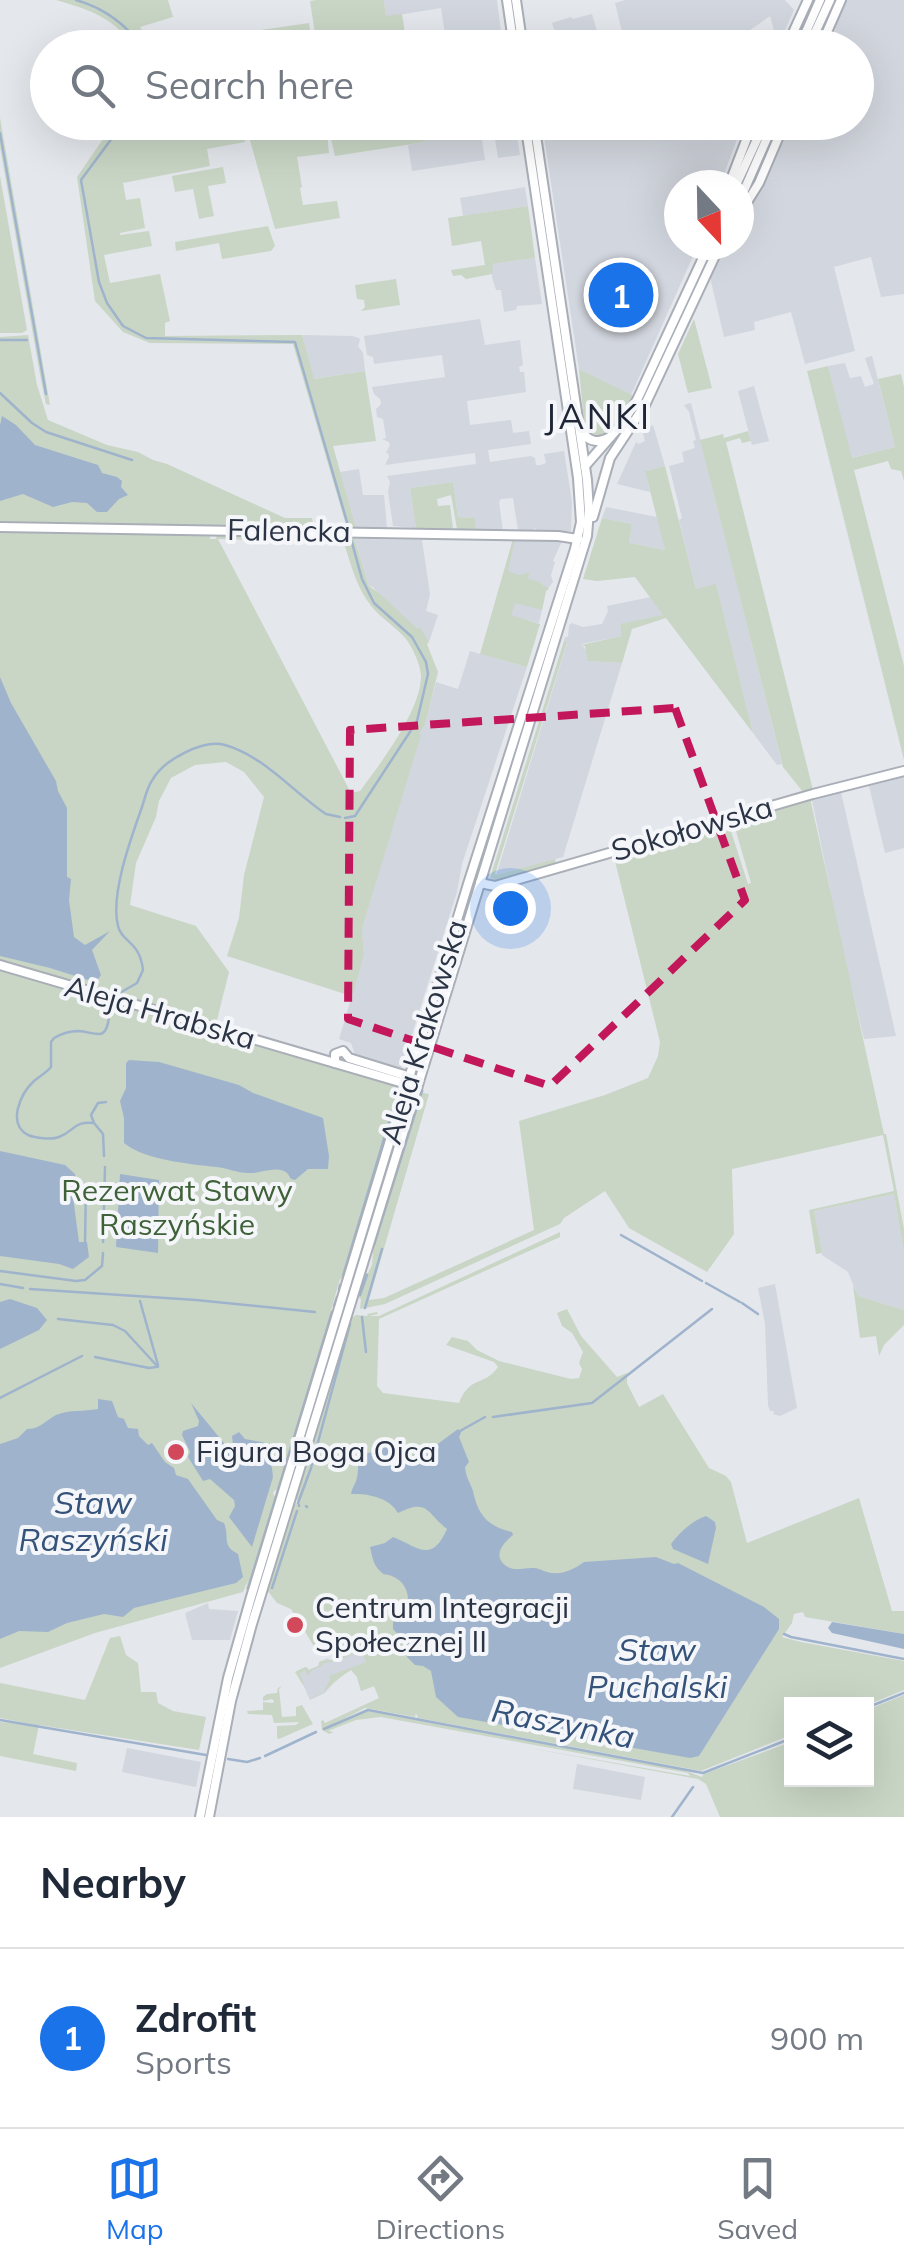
<!DOCTYPE html>
<meta charset="utf-8">
<style>
:root{--surface:#fff;--page:#f6f6f7;--text:#1f2937;--muted:#747a83;--line:#e0e1e3;--accent:#1a73e8}
body{margin:0;font-family:Mulish,sans-serif;background:var(--page);color:var(--text)}
.controls{position:absolute;right:30px;bottom:30px;display:grid;overflow:hidden;border-radius:0px;box-shadow:0 10px 40px #0002}
.controls button{width:90px;height:90px;display:grid;place-items:center;padding:0;border:0;border-bottom:2px solid var(--line);background:var(--surface);color:var(--text);font:50px sans-serif}
.compass{position:absolute;left:664px;top:170px;width:90px;height:90px;border-radius:50%;background:var(--surface);box-shadow:0 10px 40px #0002;rotate:158deg}
.you{position:absolute;left:510px;top:908px;width:35px;height:35px;margin:-25px;border:8px solid #fff;border-radius:50%;background:#1a73e8;box-shadow:0 0 0 15px #1a73e833}
.badge{display:grid;place-items:center;width:65px;height:65px;border-radius:50%;background:var(--accent);color:#fff;font-size:32px;font-weight:700}
.pin{position:absolute;translate:-50% -50%;border:5px solid #fff;box-shadow:0 2px 10px #0006}
.list{margin:0;padding:0;list-style:none}
h2{display:flex;justify-content:space-between;align-items:center;height:130px;margin:0;padding:0 40px;font-size:42px}
h2 small{font-size:32px;font-weight:400;color:var(--muted)}
.list li{display:grid;grid-template-columns:65px 1fr auto;gap:30px;align-items:center;box-sizing:border-box;height:180px;padding:0 40px;border-top:2px solid var(--line)}
.list b{display:block;font-size:38px;white-space:nowrap}
.list p{margin:0;font-size:32px;white-space:nowrap;color:var(--muted)}
.list em{font-size:32px;font-style:normal;color:var(--muted)}
.icon{flex:none;width:55px;height:55px;fill:none;stroke:currentColor;stroke-width:2;stroke-linecap:round;stroke-linejoin:round}
.map{position:relative;flex:none;width:904px;height:1817px;overflow:hidden}
.search{position:absolute;background:var(--surface);box-shadow:0 10px 40px #0002;left:30px;right:30px;top:30px;height:110px;display:flex;align-items:center;gap:25px;box-sizing:border-box;padding:0 35px;border-radius:55px;color:var(--muted);font-size:38px}
.sheet{height:310px;background:var(--surface)}
nav{display:flex;justify-content:space-around;align-items:center;box-sizing:border-box;height:140px;border-top:2px solid var(--line);background:var(--surface);font-size:28px;color:var(--muted)}
nav a{display:grid;justify-items:center;gap:5px}
nav .on{color:var(--accent)}
.map>svg:first-child{display:block}
.built{fill:#d2d6de}
.green{fill:#c9d6c5;fill-rule:evenodd}
.water{fill:#9fb4cc}
.lines{fill:none;stroke-linecap:round;stroke-linejoin:round}
.stream{stroke:#9fb4cc;stroke-width:2.5}
.secondary-casing{stroke:#a9aeb7;stroke-width:12}
.secondary{stroke:#fff;stroke-width:8}
.marked{fill:none;stroke:#c2185b;stroke-width:8;stroke-dasharray:20 12;stroke-linejoin:round}
.poi-dot{fill:#d1495b;stroke:#f4f6f9;stroke-width:4}
.labels{text-anchor:middle;stroke-width:8;stroke-linejoin:round;paint-order:stroke}
.street-label{font-size:30px;fill:#2b3445;stroke:#f4f6f9}
.park-label{font-size:30px;fill:#3f6138;stroke:#f4f6f9}
.poi-label{font-size:30px;fill:#2b3445;stroke:#f4f6f9;text-anchor:start}
.water-label{font-size:32px;font-style:italic;fill:#34527a;stroke:#f4f6f9}
.quarter-label{font-size:35px;letter-spacing:2.5px;fill:#1d2536;stroke:#f4f6f9}
</style>
<div class="map">
<svg width="904" height="1817" viewBox="0 0 904 1817">
<rect width="100%" height="100%" fill="#e4e7ec"/>
<g class="built">
<polygon points="384,0 497,0 503,47 482,47 480,33 472,34 471,30 445,34 441,8 386,17"/>
<polygon points="625,0 785,0 794,10 780,41 777,41 770,16 739,38 747,47 559,47 552,23 571,17 573,19 592,14 600,42 623,36 615,3"/>
<polygon points="843,0 904,0 904,294 881,297 871,257 834,267 855,351 805,364 791,312 754,322 755,330 724,337 710,277 724,245 739,245 739,217 764,177 790,123 856,122 856,48 826,47 835,31"/>
<polygon points="417,123 471,123 474,136 492,132 491,123 515,123 520,155 498,158 495,139 482,140 485,160 412,171 408,145 425,142 423,127"/>
<polygon points="542,123 743,123 720,185 679,185 679,245 698,245 631,395 579,369"/>
<polygon points="525,187 528,206 463,216 460,198"/>
<polygon points="535,258 542,304 517,306 516,310 504,312 501,290 496,290 492,277 492,264"/>
<polygon points="480,319 485,345 520,340 523,365 519,367 520,372 524,372 526,392 467,401 470,425 511,420 513,433 529,431 531,444 488,450 490,462 531,456 535,458 536,465 541,465 546,463 544,454 564,451 572,502 571,531 536,531 535,527 533,531 518,530 513,498 501,499 499,502 503,531 476,530 474,518 458,517 453,482 410,488 416,528 393,526 388,492 390,482 387,476 476,464 475,453 385,465 389,457 388,453 386,453 390,445 389,442 382,439 386,438 383,419 377,417 376,409 381,404 380,399 374,394 372,387 445,377 442,355 374,364 373,357 367,355 364,336"/>
<polygon points="302,335 352,336 359,338 360,340 358,346 363,353 365,371 313,379"/>
<polygon points="872,356 895,447 851,458 828,366 845,363 850,378 861,376 865,387 874,384 865,358"/>
<polygon points="754,386 769,441 752,445 738,391"/>
<polygon points="691,403 782,764 777,765 753,733 716,585 696,589 679,520 682,518 669,466 684,462 682,452 695,448 693,441 696,440 689,412 684,405"/>
<polygon points="653,425 665,466 645,471 650,492 617,484 636,442 639,444 645,441 643,433"/>
<polygon points="359,469 363,495 384,495 387,528 356,528 340,472"/>
<polygon points="606,507 657,517 665,550 629,543 632,524 602,518"/>
<polygon points="355,539 422,540 430,594 426,611 438,615 429,642 420,628 418,630 384,600 373,587 369,586"/>
<polygon points="513,539 562,541 553,561 555,562 551,575 553,582 546,591 539,623 511,616 497,598"/>
<polygon points="651,597 664,615 620,625 623,636 581,644 587,651 589,661 622,663 563,857 496,876 567,643 564,641 565,637 568,637 569,625 572,623 583,627 602,624 608,611 607,606"/>
<polygon points="470,651 527,667 462,864 457,892 401,1069 355,1055 351,1043 339,1039 364,955 362,929 420,736 419,734 425,725 436,682 458,689"/>
<polygon points="904,777 904,848 885,853 869,786"/>
<polygon points="841,792 896,1036 864,1039 843,952 812,800"/>
<polygon points="894,1194 904,1253 904,1310 858,1296 848,1272 822,1255 814,1211"/>
<polygon points="775,1284 797,1408 780,1416 773,1414 774,1411 770,1411 768,1405 765,1324 758,1288"/>
<polygon points="208,1603 209,1609 238,1611 230,1640 192,1640 185,1613"/>
<polygon points="372,1647 377,1650 383,1660 382,1662 385,1662 395,1681 379,1698 374,1686 361,1691 357,1677 351,1670 338,1677 325,1693 310,1700 297,1671 307,1667 309,1670 318,1666 319,1662 328,1658 330,1661 334,1659 333,1656 337,1654"/>
<polygon points="127,1748 201,1762 196,1787 122,1772"/>
<polygon points="577,1764 645,1777 641,1800 573,1789"/>
</g>
<g class="green">
<path d="M56,0H168L173,17L140,27L153,47H134C113,17 90,10 56,0Z"/>
<polygon points="317,0 384,0 386,16 402,14 406,40 352,47 317,47 310,1"/>
<polygon points="309,23 312,47 263,47 261,30"/>
<polygon points="0,118 50,405 46,404 41,380 0,147"/>
<polygon points="273,122 284,123 287,138 327,133 329,153 297,157 302,187 300,188 303,205 337,201 340,218 275,229 246,126"/>
<polygon points="114,123 240,123 245,142 207,149 210,166 123,183 126,200 140,198 145,228 120,233 120,235 149,231 152,246 104,255 110,283 160,274 170,321 165,323 165,336 302,335 314,379 365,371 376,441 333,446 356,528 347,528 346,530 0,524 0,337 28,335 37,385 48,420 107,445 138,452 153,460 167,464 285,518 312,518 313,524 346,525 293,344 150,343 123,332 95,301 77,177"/>
<polygon points="378,127 381,140 395,139 395,134 424,131 425,142 335,156 331,139 335,134"/>
<polygon points="223,167 226,183 208,186 214,216 199,219 193,189 175,192 172,176"/>
<polygon points="0,176 27,330 22,333 0,333"/>
<polygon points="528,206 535,258 493,264 492,274 466,279 461,275 453,276 451,270 485,265 481,241 452,246 448,218"/>
<polygon points="268,226 275,246 271,251 222,259 219,243 176,251 175,242"/>
<polygon points="396,279 400,305 361,311 365,307 364,300 357,299 355,285"/>
<polygon points="694,319 712,388 688,393 678,354"/>
<polygon points="828,366 852,458 895,447 878,379 901,374 904,387 904,481 901,471 891,469 888,461 854,470 904,666 904,760 807,371"/>
<polygon points="579,369 634,396 605,437 594,439 585,432"/>
<polygon points="748,431 751,441 742,443 740,438 726,442 813,790 803,792 783,767 700,440 723,434 724,438"/>
<polygon points="665,466 696,589 716,584 753,733 666,618 632,629 622,663 588,661 585,646 581,645 622,636 620,624 663,615 635,577 597,581 583,579 602,518 632,524 629,543 665,550 645,471"/>
<polygon points="453,482 458,517 475,518 476,530 457,529 451,495 437,499 438,506 450,505 453,529 416,528 410,488"/>
<path d="M0,532L210,534V539H216L217,534L354,537L369,586C385,596 402,616 418,629L420,627L429,642L427,644L438,672L425,725L419,734L421,735L362,929L364,955L353,994L349,992L348,995L227,956L239,918L244,875L264,797L244,772L226,762L195,765L171,778L159,801L156,817L136,863L130,905L196,926L229,972L216,1024L0,962ZM218,539L344,543C351,565 357,589 372,607C382,619 396,627 406,639C413,648 420,664 421,675C422,709 380,764 360,791L351,793Z"/>
<polygon points="513,539 515,539 508,571 518,575 529,573 528,579 537,581 549,589 546,591 542,610 515,603 511,615 540,624 527,667 480,654"/>
<polygon points="564,641 567,642 495,874 497,875 555,859 556,864 499,880 490,878"/>
<polygon points="810,798 884,1134 886,1134 904,1229 904,1253 894,1194 814,1211 822,1253 816,1254 809,1210 894,1191 883,1135 732,1169 734,1234 707,1272 629,1228 605,1191 564,1218 560,1224 385,1304 360,1309 361,1299 357,1297 366,1273 368,1273 372,1265 374,1241 425,1082 423,1093 429,1094 369,1300 384,1298 534,1230 519,1121 605,1095 648,1078 658,1056 660,1042 614,857 618,856 618,854 728,822 748,884 751,883 733,821"/>
<polygon points="0,968 369,1076 396,1085 398,1090 393,1107 394,1107 392,1123 344,1280 340,1279 331,1310 334,1312 279,1491 275,1490 273,1494 277,1499 249,1590 246,1589 248,1580 243,1592 95,1633 0,1668"/>
<path d="M560,1232V1237L379,1319L377,1386L383,1393L459,1403C470,1375 484,1387 498,1367L494,1362L446,1345L452,1337L468,1341L477,1350L499,1361L571,1379L579,1378L582,1369L579,1363L583,1352L572,1333L562,1326L557,1313L567,1309L581,1336L617,1377L627,1373V1383L639,1407L663,1394L709,1468L726,1476L731,1482L747,1543L859,1498L892,1611H904V1634L805,1617L803,1612L794,1614L792,1623L782,1637L801,1642L904,1661V1690L867,1705L792,1704L791,1735L701,1771L418,1718L416,1713L415,1717L365,1708L334,1724L366,1711L378,1713L678,1768L702,1777L704,1774L791,1742L792,1780H866L867,1710L904,1695V1817H720L706,1784L698,1779L524,1747L690,1776L688,1773L381,1717L356,1720L328,1731L334,1732L329,1734L322,1730L321,1721L323,1720L325,1723L379,1698L374,1686L361,1691L357,1677L351,1670C335,1679 326,1694 309,1699L323,1692L330,1680L329,1676L366,1662L362,1651L328,1663H323L322,1666L312,1670L308,1676L305,1670L300,1673L304,1685H303L295,1672L305,1667L309,1670L320,1665L319,1662L334,1659L329,1648L318,1652V1648L321,1649L323,1645L320,1643L315,1648L291,1609L277,1603L267,1590L293,1504L298,1503L296,1495L350,1319L356,1315L368,1316L367,1314L377,1312L378,1314L369,1316H379Z"/>
<polygon points="853,1285 858,1296 904,1310 904,1325 884,1345 879,1356 876,1336 860,1338"/>
<polygon points="120,1636 126,1655 138,1663 141,1692 156,1692 158,1703 173,1711 206,1717 199,1750 39,1725 33,1754 77,1763 76,1771 0,1756 0,1722 35,1725 0,1718 0,1683 85,1700 110,1638"/>
<polygon points="282,1686 279,1689 282,1717 296,1716 296,1707 302,1705 313,1724 279,1739 277,1738 277,1726 296,1725 299,1722 274,1723 272,1715 248,1714 247,1711 263,1710 263,1702 273,1703 274,1701 272,1699 263,1701 263,1697 267,1694 277,1693 278,1688"/>
</g>
<g class="water">
<polygon points="2,416 16,425 35,445 98,465 102,473 117,477 122,481 121,487 128,495 119,499 107,512 97,512 87,503 72,502 53,507 23,494 0,501 0,425"/>
<polygon points="0,677 11,703 56,781 58,791 67,808 67,877 71,879 69,900 74,937 85,945 110,931 92,950 101,975 97,981 88,980 50,968 0,956"/>
<path d="M129,1060L159,1062L239,1085L253,1093L323,1118L329,1156L328,1169H308L295,1180L291,1179C288,1174 287,1171 280,1170C270,1168 258,1174 248,1173C237,1173 227,1168 216,1167C190,1164 144,1160 124,1143V1118L120,1101L126,1088V1063Z"/>
<polygon points="0,1151 65,1165 75,1174 77,1183 73,1197 79,1242 87,1242 89,1257 73,1269 59,1264 0,1256"/>
<polygon points="120,1174 159,1180 158,1253 116,1247"/>
<polygon points="10,1299 37,1308 47,1320 39,1330 0,1349 0,1302"/>
<path d="M98,1399L112,1401L118,1417L124,1419L128,1428L138,1429L139,1436L148,1445L152,1443L165,1462L174,1468L176,1475L188,1479L217,1520L224,1523C230,1538 221,1545 238,1554L243,1577L236,1583L134,1608L123,1617L104,1614L67,1623L48,1632L19,1631L0,1639V1444L18,1438L27,1429C40,1429 45,1421 56,1415C70,1409 84,1412 98,1409Z"/>
<polygon points="191,1403 228,1448 233,1445 232,1436 239,1432 245,1439 271,1444 271,1452 267,1456 272,1468 273,1477 252,1547 229,1517 235,1506 234,1500 210,1479 203,1481 188,1457 190,1452 182,1435 183,1431 198,1426 199,1421"/>
<path d="M458,1429L461,1433L459,1437L469,1462L465,1467C466,1478 470,1482 473,1491C478,1515 487,1526 512,1532L513,1535C503,1543 491,1557 508,1567C515,1571 524,1568 532,1568C539,1568 540,1570 547,1572C560,1576 573,1570 584,1562L656,1557L674,1564L678,1563L764,1607L779,1619V1629L699,1756L690,1758L458,1717L436,1697L431,1671L423,1666L415,1665L407,1657L402,1639L393,1629V1622L407,1612C410,1598 408,1584 394,1577C384,1572 387,1578 379,1570C373,1564 372,1555 370,1547L385,1543L393,1537C417,1546 431,1565 447,1529C426,1513 429,1498 398,1513C390,1498 368,1493 351,1494C352,1487 356,1484 357,1477C359,1469 357,1463 361,1454L374,1452L388,1445L412,1456L435,1446Z"/>
<path d="M706,1516L715,1522L716,1528L708,1564L673,1549L671,1544C679,1533 693,1520 706,1516Z"/>
<polygon points="832,1622 904,1634 904,1649 832,1633 828,1628"/>
</g>
<g class="lines">
<g class="stream">
<path d="M76,0C104,8 126,24 143,48"/>
<polyline points="124,122 81,180 99,282 107,303 123,326 146,338 295,342 349,529"/>
<polyline points="0,133 46,394"/>
<polyline points="0,340 27,340"/>
<polyline points="0,393 32,423 46,432 132,460"/>
<polyline points="345,818 355,816 417,721 428,674 426,662 412,637 374,603 362,579 351,539"/>
<path d="M118,994L137,983L143,970C140,941 122,943 118,926C110,895 131,838 142,807C145,798 147,787 153,779C164,760 203,739 225,745C264,756 293,792 326,814L340,817"/>
<path d="M94,1123C73,1121 75,1131 59,1137C52,1140 35,1138 28,1135C7,1124 20,1094 34,1081C40,1076 46,1073 51,1067V1042L54,1038C61,1034 69,1031 78,1031C96,1032 106,1043 109,1017"/>
<polyline points="104,1156 103,1134 94,1123 91,1115 98,1103 106,1102"/>
<polyline points="621,1235 702,1281"/>
<polyline points="85,1242 86,1186"/>
<polyline points="103,1242 105,1167"/>
<polyline points="374,1245 422,1091"/>
<polyline points="0,1271 76,1281 85,1280 102,1266 103,1253"/>
<polyline points="343,1276 392,1112"/>
<polyline points="706,1283 740,1302"/>
<polyline points="0,1284 23,1288"/>
<polyline points="30,1289 196,1300 315,1312"/>
<polyline points="339,1290 340,1285"/>
<polyline points="360,1295 367,1275"/>
<polyline points="140,1301 158,1365"/>
<polyline points="742,1303 758,1314"/>
<polyline points="334,1306 337,1297"/>
<polyline points="365,1308 382,1249"/>
<polyline points="362,1317 366,1352"/>
<polyline points="58,1319 113,1325 125,1331 158,1367"/>
<polyline points="95,1357 149,1368 156,1367"/>
<polyline points="0,1398 82,1356"/>
<polyline points="493,1417 592,1403 712,1309"/>
<polyline points="460,1431 485,1417"/>
<polyline points="298,1503 311,1468 350,1324"/>
<polyline points="299,1506 299,1505"/>
<polyline points="306,1506 307,1507"/>
<polyline points="272,1588 297,1511"/>
<polyline points="248,1589 332,1312"/>
<polyline points="784,1634 791,1637 904,1659"/>
<polyline points="866,1708 904,1693"/>
<polyline points="0,1720 206,1755"/>
<polyline points="324,1729 368,1710 703,1773 792,1738"/>
<polyline points="265,1756 316,1732"/>
<polyline points="228,1759 247,1762 260,1758"/>
<polyline points="672,1817 693,1787"/>
</g>
<defs>
<g id="secondary">
<polyline points="507,0 514,48"/>
<polyline points="516,0 523,48"/>
<polyline points="753,44 755,48"/>
<polyline points="786,48 808,0"/>
<polyline points="799,48 820,0"/>
<polyline points="808,48 830,0"/>
<polyline points="820,48 841,0"/>
<polyline points="729,185 753,122"/>
<polyline points="736,185 765,122"/>
<polyline points="739,202 774,122"/>
<polyline points="739,215 759,183 785,122"/>
<path d="M583,432C589,443 600,443 610,437"/>
<polyline points="585,466 620,426 637,400 709,245"/>
<polyline points="593,517 610,458 645,405 720,245"/>
<polyline points="0,527 558,536 578,539"/>
<polyline points="480,883 495,886 813,794 904,771"/>
<polyline points="0,965 410,1085"/>
<polyline points="335,1063 335,1054 343,1051 349,1058 404,1075 412,1080"/>
<polyline points="200,1817 228,1678 251,1597 468,884 575,549 581,522 578,478 525,122"/>
<polyline points="209,1817 231,1701 252,1624 587,536 589,511 587,480 534,122"/>
</g>
</defs>
<use href="#secondary" class="secondary-casing"/>
<use href="#secondary" class="secondary"/>
</g>
<path class="marked" d="M675,708L745,900L550,1086L348,1019L350,730Z"/>
<g class="poi-dot">
<circle cx="176" cy="1452" r="10"/>
<circle cx="295" cy="1625" r="10"/>
</g>
<g class="labels">
<g class="street-label">
<text transform="translate(289 531) rotate(1)" y="10">Falencka</text>
<text transform="translate(692 829) rotate(-16)" y="10">Sokołowska</text>
<text transform="translate(160 1013) rotate(16)" y="10">Aleja Hrabska</text>
<text transform="translate(424 1032) rotate(-73)" y="10">Aleja Krakowska</text>
</g>
<g class="park-label">
<text x="177" y="1201">Rezerwat Stawy<tspan x="177" dy="34">Raszyńskie</tspan></text>
</g>
<g class="poi-label">
<text x="196" y="1462">Figura Boga Ojca</text>
<text x="315" y="1618">Centrum Integracji<tspan x="315" dy="34">Społecznej II</tspan></text>
</g>
<g class="water-label">
<text x="93" y="1514">Staw<tspan x="93" dy="37">Raszyński</tspan></text>
<text x="657" y="1661">Staw<tspan x="657" dy="37">Puchalski</tspan></text>
<text transform="translate(563 1724) rotate(11)" y="11">Raszynka</text>
</g>
<g class="quarter-label">
<text x="598" y="429">JANKI</text>
</g>
</g>
</svg>
<div class="controls">
<button><svg class="icon" aria-label="layers" viewBox="0 0 24 24"><path d="M12 4l9 5-9 5-9-5zM3 14l9 5 9-5"/></svg></button>
</div>
<svg class="compass" viewBox="-18 -18 36 36"><path d="M0-13l5 13h-10z" fill="#e53935"/><path d="M0 13l5-13h-10z" fill="#747a83"/></svg>
<div class="you"></div>
<div class="pin badge" style="left:621px;top:295px">1</div>
<div class="search"><svg class="icon" aria-label="search" viewBox="0 0 24 24"><circle cx="10" cy="10" r="6"/><path d="M15 15l6 6"/></svg>Search here</div>
</div>
<section class="sheet">
<h2>Nearby<small></small></h2>
<ul class="list">
<li><span class="badge">1</span><div><b>Zdrofit</b><p>Sports</p></div><em>900 m</em></li>
</ul>
</section>
<nav>
<a class="on"><svg class="icon" aria-label="map" viewBox="0 0 24 24"><path d="M3 6l6-2 6 2 6-2v14l-6 2-6-2-6 2zM9 4v14M15 6v14"/></svg>Map</a>
<a><svg class="icon" aria-label="directions" viewBox="0 0 24 24"><path d="M12 3l9 9-9 9-9-9zM9 14v-3h6M13 9l2 2-2 2"/></svg>Directions</a>
<a><svg class="icon" aria-label="saved" viewBox="0 0 24 24"><path d="M7 4h10v16l-5-4-5 4z"/></svg>Saved</a>
</nav>
